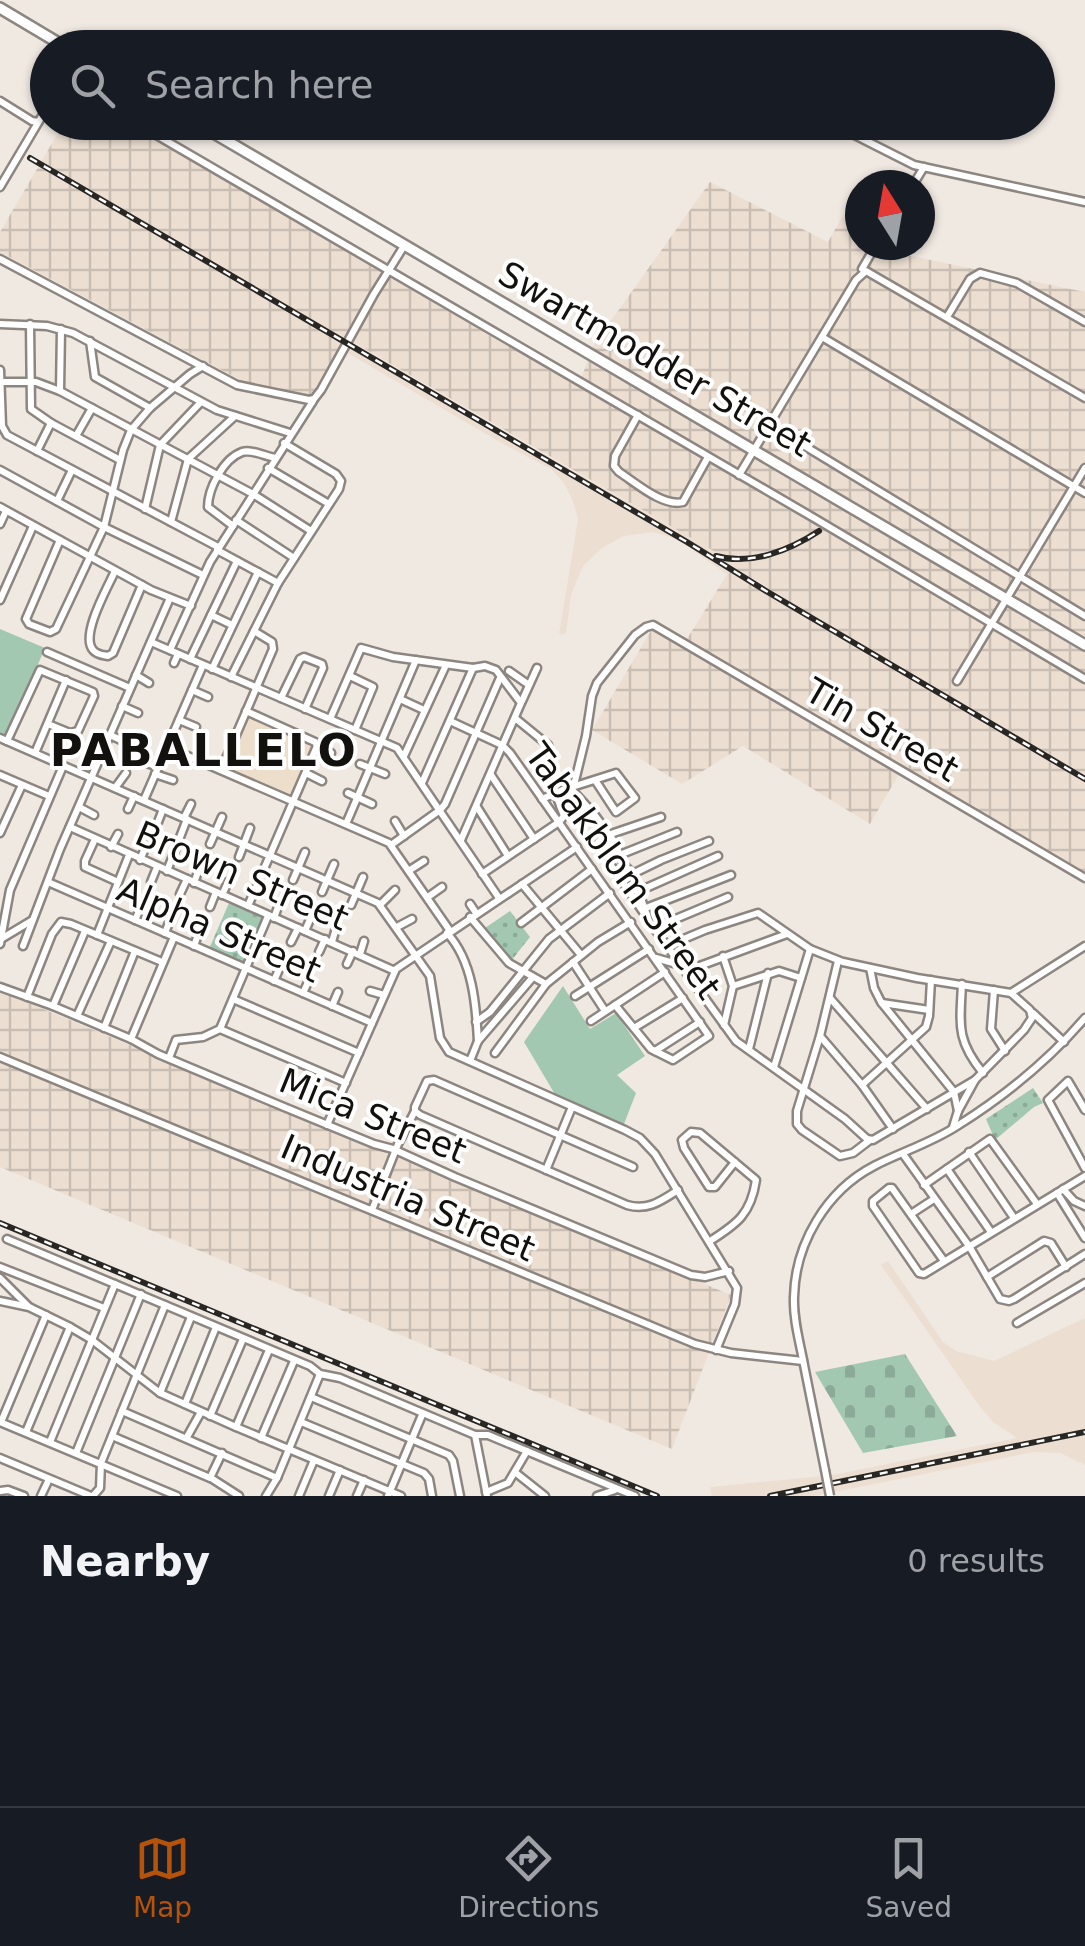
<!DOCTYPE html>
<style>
:root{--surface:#171b24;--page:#20242c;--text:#f1f3f6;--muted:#9ea1a6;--line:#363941;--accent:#b45309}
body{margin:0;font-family:"DejaVu Sans",sans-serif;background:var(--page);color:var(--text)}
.compass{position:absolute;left:845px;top:170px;width:90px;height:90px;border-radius:50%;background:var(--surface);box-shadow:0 2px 8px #0004;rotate:349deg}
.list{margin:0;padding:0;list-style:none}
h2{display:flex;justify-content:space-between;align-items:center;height:130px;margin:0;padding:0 40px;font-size:42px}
h2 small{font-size:32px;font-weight:400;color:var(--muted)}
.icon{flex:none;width:55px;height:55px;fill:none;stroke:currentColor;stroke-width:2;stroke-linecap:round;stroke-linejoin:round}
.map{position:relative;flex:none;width:1085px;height:1496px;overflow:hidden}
.search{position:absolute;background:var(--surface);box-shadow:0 2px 8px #0004;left:30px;right:30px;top:30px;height:110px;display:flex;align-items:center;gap:25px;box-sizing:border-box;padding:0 35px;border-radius:55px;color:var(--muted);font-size:38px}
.sheet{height:310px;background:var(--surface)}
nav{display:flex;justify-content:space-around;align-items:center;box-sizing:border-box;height:140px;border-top:2px solid var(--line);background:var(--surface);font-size:28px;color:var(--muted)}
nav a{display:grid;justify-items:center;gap:5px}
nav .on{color:var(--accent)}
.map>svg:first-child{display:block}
.industrial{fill:url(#industrial-grid)}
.education{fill:#eddecb}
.built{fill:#ecdfd2}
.grass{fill:#a2c8b2}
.cemetery{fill:url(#cemetery-stones)}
.park{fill:url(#park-dots)}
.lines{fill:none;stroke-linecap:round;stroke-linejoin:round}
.minor-casing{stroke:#8d8680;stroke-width:11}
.major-casing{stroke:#8d8680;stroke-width:14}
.minor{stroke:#fff;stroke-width:6}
.major{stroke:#fff;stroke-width:9}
.rail-casing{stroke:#292724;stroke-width:6}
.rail{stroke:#fff;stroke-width:2.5;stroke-dasharray:8;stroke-linecap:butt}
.minor-bridge-casing{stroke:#8d8680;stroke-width:11;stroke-linecap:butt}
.minor-bridge{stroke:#fff;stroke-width:6}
.labels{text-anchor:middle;stroke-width:8;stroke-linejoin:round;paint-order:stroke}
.street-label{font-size:35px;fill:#13110e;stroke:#fff}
.district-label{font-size:45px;font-weight:bold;letter-spacing:2.5px;fill:#13110e;stroke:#fff}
</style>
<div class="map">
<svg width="1085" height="1496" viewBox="0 0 1085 1496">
<defs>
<pattern id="industrial-grid" width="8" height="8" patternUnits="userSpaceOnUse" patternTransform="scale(2.5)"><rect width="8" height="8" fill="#ecdfd2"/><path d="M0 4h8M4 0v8" fill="none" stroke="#cabeb3"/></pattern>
<pattern id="cemetery-stones" width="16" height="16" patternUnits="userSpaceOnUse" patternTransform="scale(2.5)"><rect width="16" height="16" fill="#a2c8b2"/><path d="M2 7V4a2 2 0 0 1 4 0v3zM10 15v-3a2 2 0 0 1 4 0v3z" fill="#8bab98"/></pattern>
<pattern id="park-dots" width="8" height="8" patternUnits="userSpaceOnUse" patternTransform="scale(2.5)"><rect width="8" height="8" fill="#a2c8b2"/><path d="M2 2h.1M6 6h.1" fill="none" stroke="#8bab98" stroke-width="1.8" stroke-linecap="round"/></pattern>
</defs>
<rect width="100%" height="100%" fill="#f0e9e2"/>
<g class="industrial">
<polygon points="125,122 578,387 593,346 710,182 828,242 843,215 860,219 860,245 873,245 873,247 882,250 1085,292 1085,874 903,767 870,824 743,746 682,784 592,730 652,629 717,665 719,658 687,639 734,563 346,338 311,395 246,383 0,252 0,232 64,123"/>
<polygon points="0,991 731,1295 672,1449 0,1167"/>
</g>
<polygon class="education" points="252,717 314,744 316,748 295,796 291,797 228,770 227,767 248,718"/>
<g class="built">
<polygon points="345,338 547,456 735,563 728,575 677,539 653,532 624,536 602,548 583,566 571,595 566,634 559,634 578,519 573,501 564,483 551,469 503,444 339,348"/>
<polygon points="888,1261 943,1342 956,1351 994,1361 1085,1318 1085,1465 1060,1453 1034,1452 814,1496 712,1496 710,1487 833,1475 1017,1438 993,1422 978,1404 881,1265"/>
</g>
<g class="grass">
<polygon points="0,629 45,648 8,734 0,734"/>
<polygon points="563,986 590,1029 616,1013 645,1056 617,1075 636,1093 624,1124 556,1096 524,1042"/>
</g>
<polygon class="cemetery" points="905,1354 957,1436 863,1453 815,1372"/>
<g class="park">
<polygon points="229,903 266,918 246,965 209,949"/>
<polygon points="510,911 530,937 511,961 485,928"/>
<polygon points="1033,1088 1043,1103 1034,1107 995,1140 986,1119"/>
</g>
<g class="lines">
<defs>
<g id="minor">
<polyline points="0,101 32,121 38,122"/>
<polyline points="134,122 814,518 1085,679"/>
<polyline points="829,122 914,165 1085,202"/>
<polyline points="913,185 924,167"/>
<polyline points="0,187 48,106"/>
<polyline points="0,259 237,385 309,400 314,399 321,390 374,294 404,246"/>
<polyline points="862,269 876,245"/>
<polyline points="947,317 970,279 980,273 1017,283 1085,322"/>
<polyline points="0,324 47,326 73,333 217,410 290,433"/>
<polyline points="30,324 31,409 51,423 120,460"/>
<polyline points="822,337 1085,493"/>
<polyline points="90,341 95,377 150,408"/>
<polyline points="0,370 2,426 7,435 218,547"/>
<polyline points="0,382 36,382 60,391 253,494 311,531"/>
<polyline points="60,391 61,329"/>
<path d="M638,415L615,456L614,466L619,472C636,483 663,507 683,502L708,457"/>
<polyline points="770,425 1085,616"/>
<polyline points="76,436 92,408"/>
<polyline points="37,451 51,423"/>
<polyline points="268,468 329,504"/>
<polyline points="0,470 104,527 203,575"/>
<polyline points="739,475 856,280 866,271 1085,398"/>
<polyline points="57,501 72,470"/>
<polyline points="0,507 151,590 191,606"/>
<polyline points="145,509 160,445 201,402"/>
<polyline points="236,520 294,558"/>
<polyline points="171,522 188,459 235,416"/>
<polyline points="0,524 6,511"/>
<path d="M233,526L208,507C208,489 223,459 242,452C251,449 265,456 275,458"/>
<polyline points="60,540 26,619 29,624 50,632 56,629 104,527 123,450 131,430 150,408 190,374 203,366"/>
<polyline points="217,550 278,583 231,677"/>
<path d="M115,571C108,587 80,635 93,650C97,655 103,655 108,656L113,653L142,585"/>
<polyline points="278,583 339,489 341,481 336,474 284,443"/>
<polyline points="0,600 33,526"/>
<polyline points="211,615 232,625"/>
<polyline points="151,642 397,748 499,898"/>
<polyline points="170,650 210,562 313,401"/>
<polyline points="47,652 130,688"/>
<polyline points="190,659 237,561"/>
<polyline points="174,663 178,654"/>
<polyline points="212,669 258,572"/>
<polyline points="509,671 529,685"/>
<polyline points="136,675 149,683"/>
<polyline points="350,676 373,687 355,730"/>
<polyline points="957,681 1085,468"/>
<polyline points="192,690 208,697"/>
<polyline points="281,698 300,659 304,657 322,664 323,668 305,709"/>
<polyline points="400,699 424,710"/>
<polyline points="522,701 537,668"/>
<polyline points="122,706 138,713"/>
<polyline points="246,711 315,742 317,746 331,753"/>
<polyline points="330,719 361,648 393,657 473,668 485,666 496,670 521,703 461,840"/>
<polyline points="179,720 196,727"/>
<polyline points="450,721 502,745 510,753 709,1036 673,1060 651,1049 615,1005"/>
<polyline points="110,735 125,742"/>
<polyline points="0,738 378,903 430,976 440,1038 449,1052 625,1130 640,1138 655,1154 737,1288 735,1304 716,1350"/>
<polyline points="7,741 40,670 93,692 94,696 78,731 70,733 48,724"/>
<polyline points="167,747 389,843 450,931"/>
<polyline points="35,753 66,680"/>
<polyline points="404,756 446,665"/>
<polyline points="147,763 158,767"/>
<polyline points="360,764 385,774"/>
<polyline points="221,770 273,649 272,642 254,631"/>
<polyline points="306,773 322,781"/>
<polyline points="155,774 173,780"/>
<polyline points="0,775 49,796"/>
<polyline points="491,775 534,839"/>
<polyline points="595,780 616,812 635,798 616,773 613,774 572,787 573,791 594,814 614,841 624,865 632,873 649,921 667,946"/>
<polyline points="422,783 473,668"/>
<polyline points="115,788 126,773"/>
<polyline points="348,793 372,804"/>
<polyline points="542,799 574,785 586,736 592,696 597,683 635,635 646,627 653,625 1085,878"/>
<polyline points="144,800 203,665"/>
<polyline points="79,807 94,815"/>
<polyline points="477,807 508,856"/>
<polyline points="128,809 134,796"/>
<polyline points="184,818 191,804"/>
<polyline points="395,821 404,836"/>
<polyline points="158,822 163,809"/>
<polyline points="346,824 416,660"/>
<polyline points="70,827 395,971"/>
<polyline points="0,833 22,785"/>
<polyline points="95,839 85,861 85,867 118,882"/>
<polyline points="210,844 222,817"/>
<polyline points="391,845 440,810 445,804 500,678"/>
<polyline points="111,847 118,834"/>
<polyline points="239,857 250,828"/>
<polyline points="140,860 146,846"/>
<polyline points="607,860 677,832"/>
<polyline points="410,870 424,861"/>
<polyline points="167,871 187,819"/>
<polyline points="482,874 559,822 564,816 555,792 548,745 515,718"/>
<polyline points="293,880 305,852"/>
<polyline points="620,880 661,860 709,841"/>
<polyline points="48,882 372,1023"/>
<polyline points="151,882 157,867"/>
<polyline points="194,883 199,869"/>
<polyline points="522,884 581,955"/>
<polyline points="322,892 334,864"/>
<polyline points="637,892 718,856"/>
<polyline points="180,894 187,879"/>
<polyline points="222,895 228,882"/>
<polyline points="428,897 442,887"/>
<polyline points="470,904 476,913"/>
<polyline points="351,905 363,877"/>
<polyline points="380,905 395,890"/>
<polyline points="248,906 317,746"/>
<polyline points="210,907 216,892"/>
<polyline points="646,908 731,875"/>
<polygon points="758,913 810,949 843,962 917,978 1011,993 1030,1010 1032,1018 1024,1030 975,1080 878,1137 873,1140 867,1139 845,1119 736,1041 667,946 705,930"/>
<polyline points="646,916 599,848 598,842 605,836 661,817"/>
<polyline points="470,917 509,963 546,984"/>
<polyline points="274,918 279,904"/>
<polyline points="135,920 141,907"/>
<polyline points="521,923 592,869"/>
<polyline points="397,927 412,919"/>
<polyline points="654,928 728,897"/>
<polyline points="305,931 311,917"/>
<polyline points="165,933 170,920"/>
<path d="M447,933C473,961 476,1005 478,1041"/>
<polyline points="97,935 129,855"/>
<polyline points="1,939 31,921"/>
<polyline points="291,942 298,928"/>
<polyline points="332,942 336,928"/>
<polyline points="0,944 10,890 63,766"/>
<polyline points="23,946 60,849 170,598"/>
<polyline points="194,946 199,932"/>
<polyline points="319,952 325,939"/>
<polyline points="360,954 364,941"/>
<polyline points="723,956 733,986 724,1025"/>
<polyline points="656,958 680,965"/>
<polyline points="838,961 820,1036 797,1111 797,1124 802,1130 840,1156 853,1153 870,1140"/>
<polyline points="573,962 605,1011"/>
<polyline points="347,964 353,951"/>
<polyline points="870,968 874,988 881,1002 954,1092 958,1111"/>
<polyline points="686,971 787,934"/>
<polyline points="274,981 280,967"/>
<path d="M962,984C960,1025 956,1040 983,1073"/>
<polyline points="733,986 779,971 801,978"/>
<polyline points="0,987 53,1006 131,1039 158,1054 284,1107 374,1144 393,1149 455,1177 691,1275 705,1277 729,1271"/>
<polyline points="994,990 991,1029 1005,1051"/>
<polyline points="370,991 384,995"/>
<polyline points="303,993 309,980"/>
<polyline points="1011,993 1085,946"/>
<polyline points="575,996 649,949"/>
<polyline points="27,997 52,934 61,922 71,924 162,962"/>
<polyline points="830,998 927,1109"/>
<polyline points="233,999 359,1053"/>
<polyline points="882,1003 929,1010"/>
<polyline points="53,1006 85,931"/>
<polyline points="332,1006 338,992"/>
<polyline points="1033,1013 1064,1042"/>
<polyline points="77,1016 111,941"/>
<polyline points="591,1021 665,972"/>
<polyline points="476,1022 490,1012 549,939 610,893"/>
<polyline points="104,1028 135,951"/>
<polyline points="634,1028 683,998"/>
<polyline points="220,1029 346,1083"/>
<polyline points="820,1036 862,1085 893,1129"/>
<polyline points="131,1039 174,937"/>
<polyline points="749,1049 768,973"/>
<polyline points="655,1051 700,1022"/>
<polyline points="495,1053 546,984 598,942 631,922"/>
<polyline points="0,1057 695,1344 731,1353 803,1361"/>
<polyline points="169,1058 176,1040 203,1037 220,1029 268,916"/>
<polyline points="470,1061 478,1041 533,977"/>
<polyline points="774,1067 810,949"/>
<polyline points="862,1085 926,1027 929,1016 931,980"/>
<polyline points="1085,1110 1068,1081 1048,1100 1085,1168"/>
<polyline points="327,1125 396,969 577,847"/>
<polyline points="953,1127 958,1111 975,1080"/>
<polyline points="969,1152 1014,1218"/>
<polyline points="903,1154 969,1246 1000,1299 1009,1301 1014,1299 1085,1254"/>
<path d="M633,1167L434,1080L427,1081L415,1107V1111L420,1115L627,1205C648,1211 661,1201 678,1190"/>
<polyline points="947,1169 991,1232"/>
<polyline points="546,1170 572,1107"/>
<polyline points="924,1185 990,1139 1037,1204"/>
<polyline points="1063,1189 1074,1201 1085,1206"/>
<polyline points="1057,1193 1085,1238"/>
<polyline points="372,1210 398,1144 415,1111"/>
<polyline points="911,1214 934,1199"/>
<polyline points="7,1239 165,1305 101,1463 100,1488 93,1496"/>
<path d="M710,1241C737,1224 751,1214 756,1180L700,1133L691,1132L682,1140L684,1148L709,1187H715L735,1162"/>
<polyline points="944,1261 892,1188 889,1188 873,1201 873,1206 919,1273 924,1274 1085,1176"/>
<polyline points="0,1267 104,1308"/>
<polyline points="987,1277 1044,1241 1051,1243 1066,1267"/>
<polyline points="0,1278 28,1306"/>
<polyline points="0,1301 29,1307 70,1327 92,1340 160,1393 236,1427 401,1496"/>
<polyline points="165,1305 310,1366 320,1374 340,1378 475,1435 487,1496"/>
<polyline points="1017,1323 1085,1283"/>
<polyline points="160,1393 191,1317"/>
<polyline points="311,1397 449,1455 453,1461 460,1496"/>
<polyline points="185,1404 216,1327"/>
<polyline points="122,1411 277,1478"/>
<polyline points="210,1416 243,1339"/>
<polyline points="0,1422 177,1496"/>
<polyline points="1,1422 46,1315"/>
<polyline points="301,1422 424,1473 429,1479 432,1496"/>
<polyline points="236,1427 269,1350"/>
<polyline points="26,1432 70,1327"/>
<polyline points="475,1435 488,1435 635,1496"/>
<polyline points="112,1436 210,1478 222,1453"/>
<polyline points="187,1437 201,1412"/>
<polyline points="261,1438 294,1361"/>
<polyline points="50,1442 115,1284"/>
<polyline points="76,1453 141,1294"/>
<polyline points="0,1458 91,1496"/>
<path d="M825,1470C818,1435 811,1400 804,1365C800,1343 793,1320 794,1297C795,1244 826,1191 874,1166C901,1152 931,1143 957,1126C1005,1096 1048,1061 1085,1018"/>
<polyline points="516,1473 545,1496"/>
<polyline points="211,1478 239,1496"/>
<polyline points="0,1491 8,1490 24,1496"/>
<polyline points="486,1492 508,1483 527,1451"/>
<polyline points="41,1496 49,1479"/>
<polyline points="266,1496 277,1478 320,1374"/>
<polyline points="299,1496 314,1460"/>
<polyline points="329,1496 340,1470"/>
<polyline points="357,1496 364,1480"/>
<polyline points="388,1496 422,1415"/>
<polyline points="597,1496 615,1490"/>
</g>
<g id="major">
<polyline points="0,8 67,48"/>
<polyline points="195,122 1085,645"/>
</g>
</defs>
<use href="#minor" class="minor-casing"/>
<use href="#major" class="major-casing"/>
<use href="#minor" class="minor"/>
<use href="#major" class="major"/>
<defs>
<g id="rail">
<polyline points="30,158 687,542 766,591 1085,779"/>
<path d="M716,556C751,566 790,550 819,531"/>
<polyline points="0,1223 657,1496"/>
<polyline points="770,1496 1085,1432"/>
</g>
</defs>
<use href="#rail" class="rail-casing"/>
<use href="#rail" class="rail"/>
<defs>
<polyline id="minor-bridge" points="825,1470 830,1496"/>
</defs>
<use href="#minor-bridge" class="minor-bridge-casing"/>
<use href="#minor-bridge" class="minor-bridge"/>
</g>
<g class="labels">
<g class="street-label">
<text transform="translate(655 359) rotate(30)" y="12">Swartmodder Street</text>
<text transform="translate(882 730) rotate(30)" y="12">Tin Street</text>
<text transform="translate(623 871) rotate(54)" y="12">Tabakblom Street</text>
<text transform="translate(242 876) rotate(23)" y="12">Brown Street</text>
<text transform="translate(219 930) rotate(23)" y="12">Alpha Street</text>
<text transform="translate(373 1116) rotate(22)" y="12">Mica Street</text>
<text transform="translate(408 1198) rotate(23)" y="12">Industria Street</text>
</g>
<g class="district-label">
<text x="204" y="766">PABALLELO</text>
</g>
</g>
</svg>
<svg class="compass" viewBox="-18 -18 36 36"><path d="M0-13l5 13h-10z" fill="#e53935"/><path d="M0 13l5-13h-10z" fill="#9ea1a6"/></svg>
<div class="search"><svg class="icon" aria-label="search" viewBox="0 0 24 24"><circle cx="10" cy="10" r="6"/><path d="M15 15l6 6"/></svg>Search here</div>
</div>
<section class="sheet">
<h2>Nearby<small>0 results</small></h2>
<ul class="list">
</ul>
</section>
<nav>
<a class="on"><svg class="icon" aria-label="map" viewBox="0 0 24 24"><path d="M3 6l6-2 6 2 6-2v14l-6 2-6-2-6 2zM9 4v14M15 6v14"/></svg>Map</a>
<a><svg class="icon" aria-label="directions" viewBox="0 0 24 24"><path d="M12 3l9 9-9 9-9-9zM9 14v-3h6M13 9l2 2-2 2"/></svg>Directions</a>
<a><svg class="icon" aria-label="saved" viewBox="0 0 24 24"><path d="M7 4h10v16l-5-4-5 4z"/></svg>Saved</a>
</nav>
